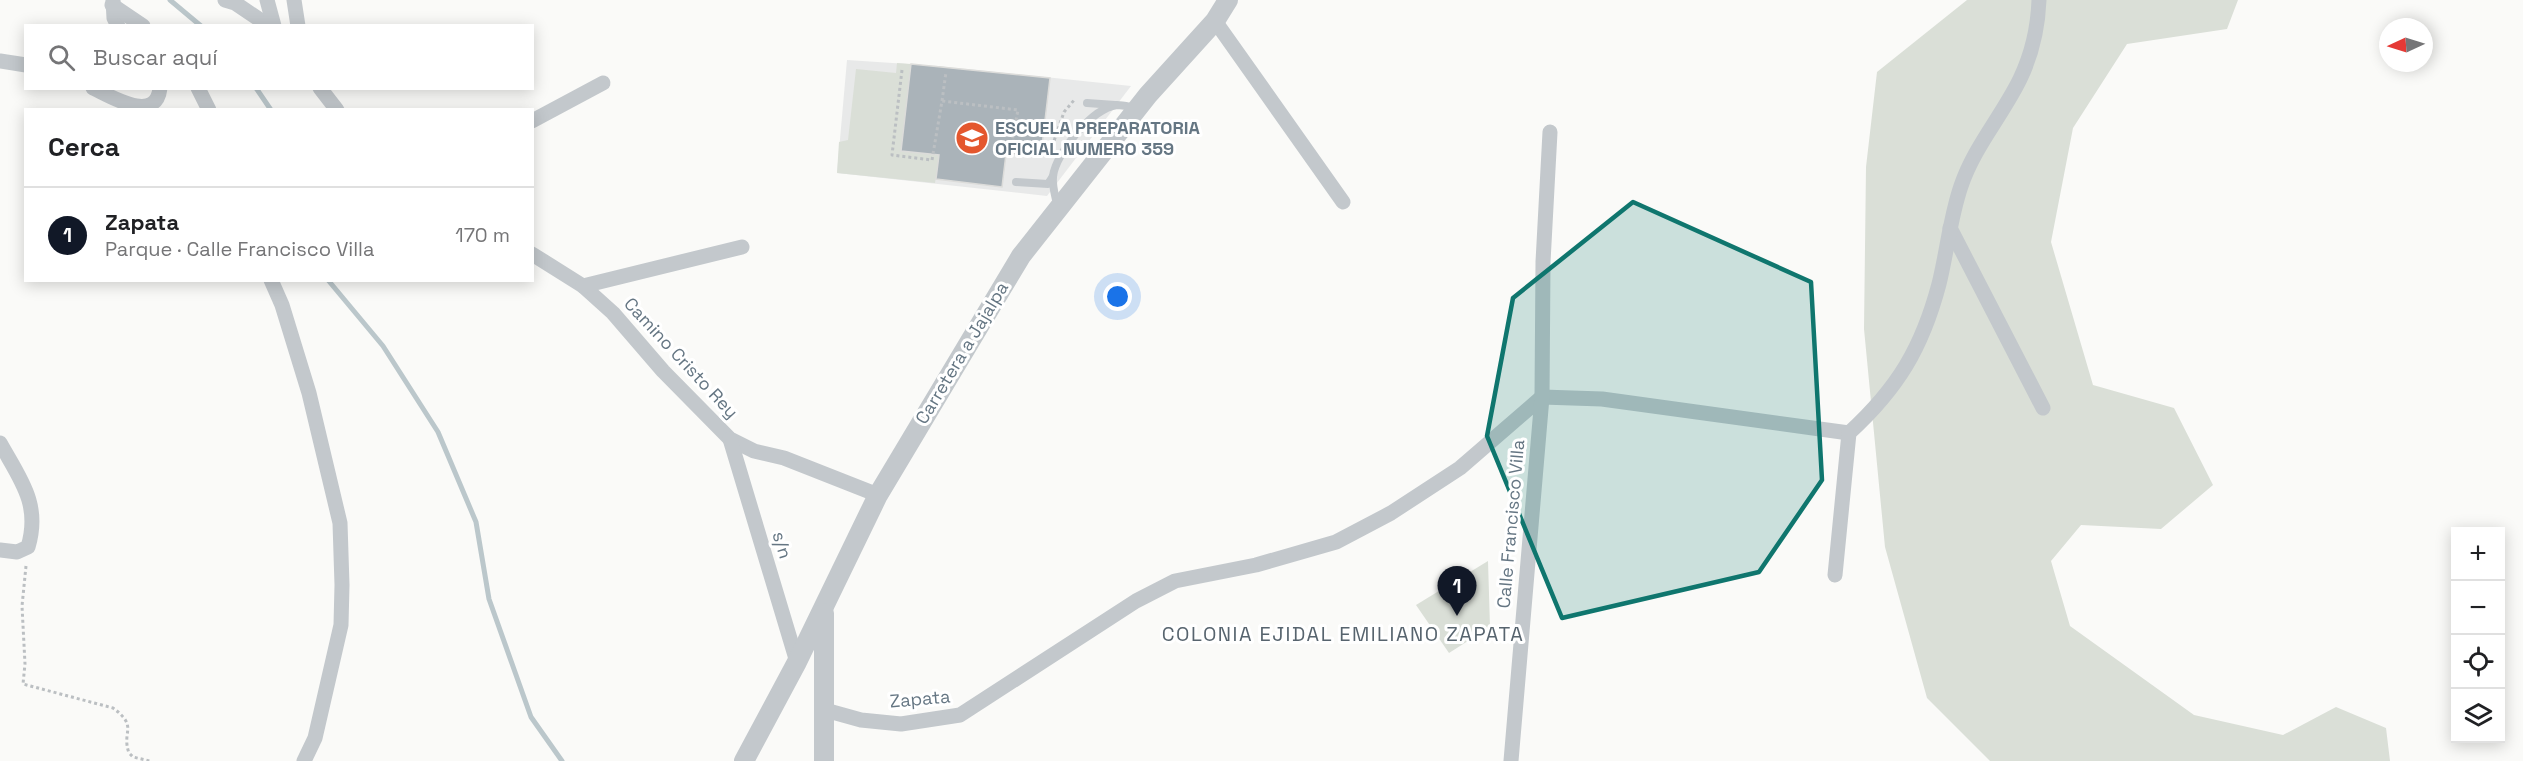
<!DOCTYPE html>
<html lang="es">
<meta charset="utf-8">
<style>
:root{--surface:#fff;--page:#f2f2f2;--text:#202124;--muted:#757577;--line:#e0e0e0;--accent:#111827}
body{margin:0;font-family:"Space Grotesk",sans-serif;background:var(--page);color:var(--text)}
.controls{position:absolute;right:18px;bottom:18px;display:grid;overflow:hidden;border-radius:0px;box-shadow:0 3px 15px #0003}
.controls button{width:54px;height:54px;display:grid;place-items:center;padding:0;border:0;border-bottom:2px solid var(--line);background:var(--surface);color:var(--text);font:30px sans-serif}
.compass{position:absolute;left:2379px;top:18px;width:54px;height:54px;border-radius:50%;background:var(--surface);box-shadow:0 3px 15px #0003;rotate:266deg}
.you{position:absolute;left:1118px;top:297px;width:21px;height:21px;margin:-15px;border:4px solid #fff;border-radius:50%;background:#1a73e8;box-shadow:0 0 0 9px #1a73e833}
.badge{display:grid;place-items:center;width:39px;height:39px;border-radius:50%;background:var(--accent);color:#fff;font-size:20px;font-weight:700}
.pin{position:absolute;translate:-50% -50px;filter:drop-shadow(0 2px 3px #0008)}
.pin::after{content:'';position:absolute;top:32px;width:21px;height:18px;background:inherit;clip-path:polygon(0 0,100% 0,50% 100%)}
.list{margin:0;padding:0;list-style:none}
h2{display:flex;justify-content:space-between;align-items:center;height:78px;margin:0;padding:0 24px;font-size:26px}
h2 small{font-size:20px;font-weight:400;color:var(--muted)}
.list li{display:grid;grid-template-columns:39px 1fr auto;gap:18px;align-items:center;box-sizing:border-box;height:96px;padding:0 24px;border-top:2px solid var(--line)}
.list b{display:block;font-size:22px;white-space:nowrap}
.list p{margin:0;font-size:20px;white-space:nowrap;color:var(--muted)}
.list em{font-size:20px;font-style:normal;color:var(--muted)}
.icon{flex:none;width:33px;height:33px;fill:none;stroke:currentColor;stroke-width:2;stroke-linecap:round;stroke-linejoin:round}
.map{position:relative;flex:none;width:2523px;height:761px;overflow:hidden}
.search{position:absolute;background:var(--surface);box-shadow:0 3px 15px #0003;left:24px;top:24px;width:510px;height:66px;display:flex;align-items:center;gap:15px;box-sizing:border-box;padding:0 21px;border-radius:0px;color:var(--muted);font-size:22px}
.panel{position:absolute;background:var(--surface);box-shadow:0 3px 15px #0003;left:24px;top:108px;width:510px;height:174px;border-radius:0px}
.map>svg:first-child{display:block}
.built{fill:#e8e9e9}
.green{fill:#dadfd7}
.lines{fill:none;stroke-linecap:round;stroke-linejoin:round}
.stream{stroke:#bbc7cb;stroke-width:5}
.building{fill:#aab3b9;stroke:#dcdcda;stroke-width:1.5}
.path{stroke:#bbbfc2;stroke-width:3;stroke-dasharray:3 3;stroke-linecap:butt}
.service{stroke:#c3c8cc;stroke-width:8}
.minor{stroke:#c3c8cc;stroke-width:15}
.tertiary{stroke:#c3c8cc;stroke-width:20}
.marked{fill:#0f766e;fill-opacity:0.2;stroke:#0f766e;stroke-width:4.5;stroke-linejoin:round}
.labels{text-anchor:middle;stroke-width:6;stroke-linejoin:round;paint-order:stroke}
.poi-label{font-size:18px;font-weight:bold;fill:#657683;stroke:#fff;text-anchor:start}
.street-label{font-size:18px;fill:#657683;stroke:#fff}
.neighbourhood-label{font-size:20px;letter-spacing:1.5px;fill:#57646e;stroke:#fff}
</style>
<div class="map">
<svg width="2523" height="761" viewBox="0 0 2523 761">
<rect width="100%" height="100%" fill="#fafaf8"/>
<polygon class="built" points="847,60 938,66 1131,86 1047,196 837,173"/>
<g class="green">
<polygon points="1967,0 2238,0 2227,29 2127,44 2073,128 2051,242 2093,385 2174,408 2213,485 2161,529 2081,525 2051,561 2070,626 2194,715 2283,735 2336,707 2386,728 2390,761 1990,761 1927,698 1885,547 1864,329 1866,167 1877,72"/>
<polygon points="897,63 911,64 901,150 927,153 938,66 952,68 935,183 837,173 839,142 848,140 856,69 896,73"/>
<polygon points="1488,561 1490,627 1449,653 1416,605"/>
</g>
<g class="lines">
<g class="stream">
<polyline points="170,0 201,26"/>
<polyline points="256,88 271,110"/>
<polyline points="328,280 383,346 438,432 476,522 489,599 531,717 562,761"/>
</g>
</g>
<polygon class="building" points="911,64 1050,78 1041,154 1006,154 1002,187 936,179 939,155 901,151"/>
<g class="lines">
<g class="path">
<polyline points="902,70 892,155 932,160 942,101 1018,110 1012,141 1030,142"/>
<polyline points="942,101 946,72"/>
<polyline points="1043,144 1054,141 1064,112 1075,99"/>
<path d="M26,566L22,606L25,664L23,684L113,708C139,727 121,731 129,753L133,757L150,761"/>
</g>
<g class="service">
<polyline points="1087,103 1115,105"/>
<polyline points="1016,182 1048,184 1053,176"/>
<path d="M1057,204C1055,195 1052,186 1053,176C1056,153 1092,108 1117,105C1123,105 1130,107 1136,108"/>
</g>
<g class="minor">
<polyline points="113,0 114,18 118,26"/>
<polyline points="225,0 235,3 269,26"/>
<polyline points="267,0 274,26"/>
<polyline points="294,0 298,26"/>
<polyline points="112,5 143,26"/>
<polyline points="1215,21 1343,202"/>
<polyline points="0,61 26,65"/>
<path d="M93,88C110,96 156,125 160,88"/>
<polyline points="198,88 209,110"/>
<polyline points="320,88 337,110"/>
<polyline points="532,121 603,83"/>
<polyline points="1950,228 2043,408"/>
<polyline points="532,254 583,286 613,313 663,371 730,439 754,451 784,458 878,495"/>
<polyline points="271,280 282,305 309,393 340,523 342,585 341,625 315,738 304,761"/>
<polyline points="583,286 742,247"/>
<polyline points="1542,397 1602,399 1849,433"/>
<polyline points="730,439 797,662"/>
<path d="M0,443C20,479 41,504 28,547L17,552L0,550"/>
<path d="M1835,575L1849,433C1898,388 1922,348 1939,284C1947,252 1950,218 1961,186C1974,147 2002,116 2020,79C2032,54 2038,27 2039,0"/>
<polyline points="825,710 861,720 901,724 960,715 1136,601 1175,581 1256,565 1336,542 1391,513 1460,468 1542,397"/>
<polyline points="1511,761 1542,397 1543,262 1550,132"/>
</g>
<g class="tertiary">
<polyline points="744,761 797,662 878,495 1021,256 1148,95 1215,21 1228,0"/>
<polyline points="824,761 824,613"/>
</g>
</g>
<path class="marked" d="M1633,202L1811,282L1822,480L1759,572L1562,618L1487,436L1513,298Z"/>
<defs>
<symbol id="school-disc" viewBox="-11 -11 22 22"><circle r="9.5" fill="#e4572e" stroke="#fff"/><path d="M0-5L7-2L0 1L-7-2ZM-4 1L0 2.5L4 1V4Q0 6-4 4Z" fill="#fff"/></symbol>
</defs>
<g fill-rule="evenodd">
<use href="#school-disc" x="953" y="119" width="38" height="38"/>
</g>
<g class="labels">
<g class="poi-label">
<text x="995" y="134">ESCUELA PREPARATORIA<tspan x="995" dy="21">OFICIAL NUMERO 359</tspan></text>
</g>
<g class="street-label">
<text transform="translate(962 353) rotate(-59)" y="6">Carretera a Jajalpa</text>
<text transform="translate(681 358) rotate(47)" y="6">Camino Cristo Rey</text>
<text transform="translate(1511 524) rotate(-85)" y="6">Calle Francisco Villa</text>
<text transform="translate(782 545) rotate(73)" y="6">s/n</text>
<text transform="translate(920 699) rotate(-5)" y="6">Zapata</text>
</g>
<g class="neighbourhood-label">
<text x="1343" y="641">COLONIA EJIDAL EMILIANO ZAPATA</text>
</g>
</g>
</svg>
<div class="controls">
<button>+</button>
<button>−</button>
<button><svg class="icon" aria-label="locate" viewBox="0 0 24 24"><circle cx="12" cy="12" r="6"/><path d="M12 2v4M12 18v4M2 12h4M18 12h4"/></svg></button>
<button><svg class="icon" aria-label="layers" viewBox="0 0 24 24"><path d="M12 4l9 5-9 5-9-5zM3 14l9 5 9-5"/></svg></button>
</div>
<svg class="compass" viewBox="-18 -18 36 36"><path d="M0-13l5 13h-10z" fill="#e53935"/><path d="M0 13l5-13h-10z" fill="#757577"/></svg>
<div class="you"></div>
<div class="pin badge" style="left:1457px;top:616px">1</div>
<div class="search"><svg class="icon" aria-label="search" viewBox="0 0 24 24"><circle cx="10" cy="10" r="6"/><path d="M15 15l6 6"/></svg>Buscar aquí</div>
<section class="panel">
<h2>Cerca<small></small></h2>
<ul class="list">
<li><span class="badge">1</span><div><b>Zapata</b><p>Parque · Calle Francisco Villa</p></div><em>170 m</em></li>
</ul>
</section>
</div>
